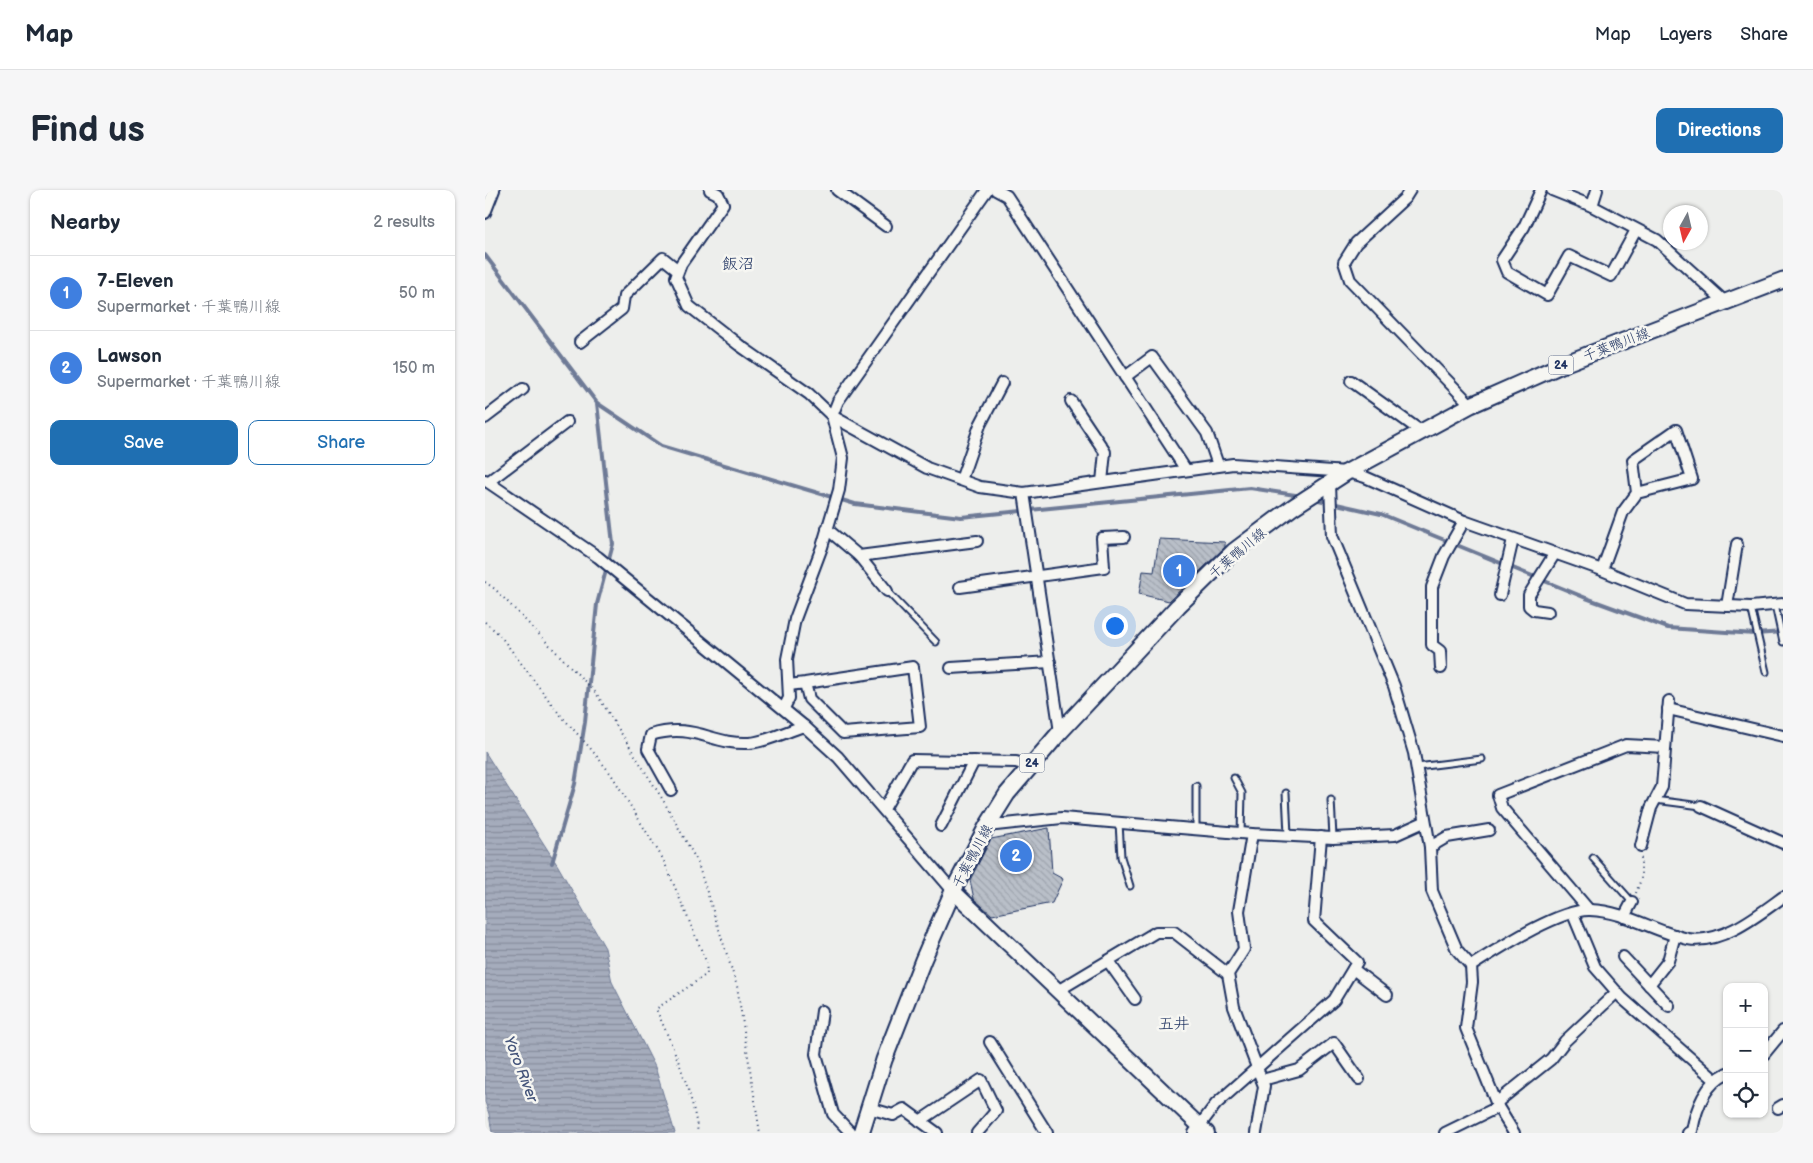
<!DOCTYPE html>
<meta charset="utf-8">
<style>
:root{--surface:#fff;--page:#f6f6f7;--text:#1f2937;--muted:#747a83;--line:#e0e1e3;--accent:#1f6fb2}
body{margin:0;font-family:"Balsamiq Sans","Klee One",sans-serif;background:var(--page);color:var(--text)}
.controls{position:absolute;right:15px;bottom:15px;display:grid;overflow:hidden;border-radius:10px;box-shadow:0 1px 4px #0004}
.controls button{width:45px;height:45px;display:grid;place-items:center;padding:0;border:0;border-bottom:1px solid var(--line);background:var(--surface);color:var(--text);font:25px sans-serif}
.compass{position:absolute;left:1178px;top:15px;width:45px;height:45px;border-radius:50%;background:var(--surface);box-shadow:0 1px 4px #0004;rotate:188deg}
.you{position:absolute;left:629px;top:435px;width:18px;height:18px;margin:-12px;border:4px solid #fff;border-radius:50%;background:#1a73e8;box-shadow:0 0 0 8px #1a73e833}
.badge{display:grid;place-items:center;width:32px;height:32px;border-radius:50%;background:var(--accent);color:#fff;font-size:16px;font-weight:700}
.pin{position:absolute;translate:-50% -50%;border:2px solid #fff;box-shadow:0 1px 5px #0006}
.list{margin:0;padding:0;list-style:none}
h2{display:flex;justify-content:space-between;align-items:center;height:65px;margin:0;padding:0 20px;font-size:21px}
h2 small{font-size:16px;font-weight:400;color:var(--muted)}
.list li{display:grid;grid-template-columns:32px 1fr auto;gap:15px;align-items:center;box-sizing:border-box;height:75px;padding:0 20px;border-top:1px solid var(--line)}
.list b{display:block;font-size:19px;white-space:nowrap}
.list p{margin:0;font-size:16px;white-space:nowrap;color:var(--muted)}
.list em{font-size:16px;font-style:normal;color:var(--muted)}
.actions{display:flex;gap:10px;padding:15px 20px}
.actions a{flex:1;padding:11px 0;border:1px solid var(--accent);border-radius:10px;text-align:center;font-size:18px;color:var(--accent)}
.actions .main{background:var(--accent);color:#fff}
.icon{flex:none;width:28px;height:28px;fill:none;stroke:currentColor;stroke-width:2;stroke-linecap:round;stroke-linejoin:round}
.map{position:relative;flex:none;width:1298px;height:943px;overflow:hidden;border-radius:10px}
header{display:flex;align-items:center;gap:30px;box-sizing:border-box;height:70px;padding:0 25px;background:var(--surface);border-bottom:1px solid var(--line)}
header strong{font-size:24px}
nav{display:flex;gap:28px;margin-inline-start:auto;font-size:18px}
.intro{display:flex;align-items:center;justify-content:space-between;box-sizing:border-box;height:120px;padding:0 30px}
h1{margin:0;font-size:35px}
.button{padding:12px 22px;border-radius:10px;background:var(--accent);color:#fff;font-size:18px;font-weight:700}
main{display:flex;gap:30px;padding:0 30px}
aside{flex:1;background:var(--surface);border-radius:10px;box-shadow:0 1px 4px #0004}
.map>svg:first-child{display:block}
.water{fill:url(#water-rules);stroke:#6e7a96}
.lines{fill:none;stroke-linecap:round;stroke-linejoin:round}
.stream{stroke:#6e7a96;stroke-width:4}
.building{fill:url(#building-back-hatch);stroke:#1b2f5e}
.lane-casing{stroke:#1b2f5e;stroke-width:9}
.street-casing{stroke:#1b2f5e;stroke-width:14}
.secondary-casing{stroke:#1b2f5e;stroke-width:18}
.primary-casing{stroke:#1b2f5e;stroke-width:19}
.path{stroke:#1b2f5e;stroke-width:2;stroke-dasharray:1 4;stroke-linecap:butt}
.lane{stroke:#f6f6f2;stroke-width:5}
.street{stroke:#f6f6f2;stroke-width:10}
.secondary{stroke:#f6f6f2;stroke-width:14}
.primary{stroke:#f6f6f2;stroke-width:15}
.labels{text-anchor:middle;stroke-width:5;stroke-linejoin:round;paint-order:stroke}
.shield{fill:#f6f6f2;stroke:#5d6b8a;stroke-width:1}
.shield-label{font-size:12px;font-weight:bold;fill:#1b2f5e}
.street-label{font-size:14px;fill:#1b2f5e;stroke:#f6f6f2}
.water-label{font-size:15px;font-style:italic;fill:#44547a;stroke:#f6f6f2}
.quarter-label{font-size:16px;fill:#1b2f5e;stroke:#f6f6f2}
</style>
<header>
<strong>Map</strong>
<nav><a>Map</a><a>Layers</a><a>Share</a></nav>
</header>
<div class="intro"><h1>Find us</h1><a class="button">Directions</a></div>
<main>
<aside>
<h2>Nearby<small>2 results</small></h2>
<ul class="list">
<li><span class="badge" style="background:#3f7fe0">1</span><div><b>7-Eleven</b><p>Supermarket · 千葉鴨川線</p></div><em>50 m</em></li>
<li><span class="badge" style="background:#3f7fe0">2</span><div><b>Lawson</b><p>Supermarket · 千葉鴨川線</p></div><em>150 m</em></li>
</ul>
<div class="actions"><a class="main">Save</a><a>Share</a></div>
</aside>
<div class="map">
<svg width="1298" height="943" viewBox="0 0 1298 943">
<defs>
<pattern id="water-rules" width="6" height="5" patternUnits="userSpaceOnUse" patternTransform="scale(1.25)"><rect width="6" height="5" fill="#a5acbc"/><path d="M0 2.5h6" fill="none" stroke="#868c9c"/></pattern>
<pattern id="building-back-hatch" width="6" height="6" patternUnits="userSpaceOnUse" patternTransform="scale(1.25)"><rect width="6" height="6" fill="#b9bfc8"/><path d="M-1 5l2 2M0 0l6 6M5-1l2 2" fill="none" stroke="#9ea4ae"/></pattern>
</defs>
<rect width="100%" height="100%" fill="#edeeec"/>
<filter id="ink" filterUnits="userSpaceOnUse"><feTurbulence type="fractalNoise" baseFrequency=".02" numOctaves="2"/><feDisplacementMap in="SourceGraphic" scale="10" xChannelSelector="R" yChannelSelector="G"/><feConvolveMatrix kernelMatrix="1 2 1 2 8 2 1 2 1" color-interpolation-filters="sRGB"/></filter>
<g filter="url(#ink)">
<polygon class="water" points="0,562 73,676 120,758 127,792 170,877 190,943 7,943 4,924 0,912"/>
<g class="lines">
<g class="stream">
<polyline points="0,65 112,213 176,256 370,314 476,327 765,298 817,306"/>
<polyline points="829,309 896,324 1101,408 1183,438 1270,444 1298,442"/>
<polyline points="67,673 90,594 100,532 112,414 128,354 112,213"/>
</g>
</g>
<g class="building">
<polygon points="674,349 740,352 740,357 684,411 654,404 658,381 669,382"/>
<polygon points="564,638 567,683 578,689 567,713 507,725 489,709 485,690 506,649"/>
</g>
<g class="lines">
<defs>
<g id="lane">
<polyline points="402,401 451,452"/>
<polyline points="1290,415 1298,452"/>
<polyline points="1266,417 1281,482"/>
<polyline points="932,577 997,569"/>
<polyline points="749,588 757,603 756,643"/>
<polyline points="801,603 803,645"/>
<polyline points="846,610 848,647"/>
<polyline points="1170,610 1216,616"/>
<polyline points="634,633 636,667 645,696"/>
<polyline points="711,639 711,596"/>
<polyline points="1108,668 1147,712"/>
</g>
<g id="street">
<polyline points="225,0 233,4 238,14 196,74 191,87 204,116 254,155 324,204 347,226 442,278 495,297 539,303 748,274 862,282 880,287 979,331 1117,380 1200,414 1266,417 1298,414"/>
<polyline points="352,0 401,36"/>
<polyline points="511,0 522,6 701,280"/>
<polyline points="925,0 920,8 871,53 859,72 865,90 986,215"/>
<polyline points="1056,0 1039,37 1017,70 1022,82 1062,105 1084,66 1126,86 1151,40"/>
<polyline points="1067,0 1107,16 1172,50 1240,112"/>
<polyline points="1107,16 1112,0"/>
<polyline points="0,23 9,0"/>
<polyline points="95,152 137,119 139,106 178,68 193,80"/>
<polyline points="640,187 667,167 722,243 733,275"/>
<polyline points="866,191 937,242"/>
<polyline points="586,211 620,262 617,292"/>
<polyline points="0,228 38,199"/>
<polyline points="0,290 113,367 319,536 353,567 468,701"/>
<polyline points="476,290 495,235 517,193"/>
<polyline points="3,292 82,232"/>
<polyline points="845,294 847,346 909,496 929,563 945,657 947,701 972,760 986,776 987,792 981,838 1013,917 1029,943"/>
<polyline points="539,303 575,542"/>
<polyline points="342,339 374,366 402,401"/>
<polyline points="374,366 492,351"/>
<polyline points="1117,380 1138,322 1152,303 1148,270 1191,240 1207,289 1152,303"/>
<polyline points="475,397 619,377 617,348 639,347"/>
<polyline points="1015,405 1028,349"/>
<polyline points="1242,416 1252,354"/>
<polyline points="1063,422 1049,420 1044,416 1044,405 1070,363"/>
<polyline points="466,478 565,472"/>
<polyline points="956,478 955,461 947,455 947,397 959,366 979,331"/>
<polyline points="304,495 320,493 428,477 435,537 358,543 324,509 320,493"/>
<polyline points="299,518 304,508 302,469 310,429 337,357 354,300 358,268 347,226 353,211 502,0"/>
<polyline points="1183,519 1298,546"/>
<path d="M186,600L163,559L166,545C209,532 226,555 264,553C282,552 302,541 319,536"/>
<polyline points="1216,616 1298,653"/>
<polyline points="399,619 427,570 531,572 544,576"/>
<polyline points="456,636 489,571"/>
<polyline points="502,636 577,628 767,644 848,648 910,645 939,632"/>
<polyline points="767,644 754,721 759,759 743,784 749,817 779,896 771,943"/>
<polyline points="1156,656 1166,618 1177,597 1184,511"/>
<polyline points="945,657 962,647 1004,640"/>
<polyline points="1104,720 1017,618 1013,605 1141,555 1180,557"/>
<polyline points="1088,724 1110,777 1137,808 1229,889"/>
<polyline points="1139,727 1147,712"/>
<polyline points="1138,767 1184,816"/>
<polyline points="623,771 650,809"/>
<path d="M986,776C1013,759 1074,719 1105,720C1140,721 1170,742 1203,749C1236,755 1273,725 1298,707"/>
<polyline points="868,779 902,805"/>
<polyline points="1164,795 1183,771 1190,745"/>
<polyline points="574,800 671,742 689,742 743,784"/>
<polyline points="337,821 331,864 348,924 366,943"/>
<polyline points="505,852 562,943"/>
<polyline points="1279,864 1298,841"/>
<polyline points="777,890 814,880 849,853 874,889"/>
<polyline points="1011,913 1066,869 1080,851 1132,802"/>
<polyline points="384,918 408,925 419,919 452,943"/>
<polyline points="1293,918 1298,915"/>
<polyline points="435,931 496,890 511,921 492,943"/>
<polyline points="709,943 731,914 849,810 872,772 829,731 836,647"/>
<polyline points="960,943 1013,917"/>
<path d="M1203,943L1207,941C1211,918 1221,893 1242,883"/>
</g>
<polyline id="secondary" points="468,701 722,943"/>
<polyline id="primary" points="376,943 399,870 438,770 468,701 502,636 522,604 575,542 693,416 749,361 808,317 862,282 986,215 1081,173 1298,90"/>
</defs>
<use href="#lane" class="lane-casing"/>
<use href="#street" class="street-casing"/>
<use href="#secondary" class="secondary-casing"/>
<use href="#primary" class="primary-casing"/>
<g class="path">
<polyline points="0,392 10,399 111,503 178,610 212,671 252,796 275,943"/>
<path d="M0,432L14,444L72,521L105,558L126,584L178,669L221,771L222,784L171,819C189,859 207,900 213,943"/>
<polyline points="1151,703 1156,689 1156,666"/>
</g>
<use href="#lane" class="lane"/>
<use href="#street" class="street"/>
<use href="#secondary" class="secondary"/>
<use href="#primary" class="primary"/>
</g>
</g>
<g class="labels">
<g class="shield">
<rect x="1063.5" y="165.5" width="25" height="19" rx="4"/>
<rect x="534.5" y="563.5" width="25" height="19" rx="4"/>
</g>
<g class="shield-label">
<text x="1076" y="179">24</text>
<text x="547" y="577">24</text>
</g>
<g class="street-label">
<text transform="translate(1131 154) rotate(-21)" y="5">千葉鴨川線</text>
<text transform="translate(752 363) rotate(-40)" y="5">千葉鴨川線</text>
<text transform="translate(487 666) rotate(-62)" y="5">千葉鴨川線</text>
</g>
<g class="water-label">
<text transform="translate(36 879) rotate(69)" y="5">Yoro River</text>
</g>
<g class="quarter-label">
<text x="253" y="79">飯沼</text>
<text x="689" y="839">五井</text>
</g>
</g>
</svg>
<div class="controls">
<button>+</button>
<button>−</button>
<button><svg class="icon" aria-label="locate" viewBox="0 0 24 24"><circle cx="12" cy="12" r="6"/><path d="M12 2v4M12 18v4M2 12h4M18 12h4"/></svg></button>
</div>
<svg class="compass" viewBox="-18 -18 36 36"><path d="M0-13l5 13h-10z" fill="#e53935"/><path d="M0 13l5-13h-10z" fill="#747a83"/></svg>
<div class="you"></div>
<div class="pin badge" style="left:694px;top:381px;background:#3f7fe0">1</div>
<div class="pin badge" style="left:531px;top:666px;background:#3f7fe0">2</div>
</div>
</main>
